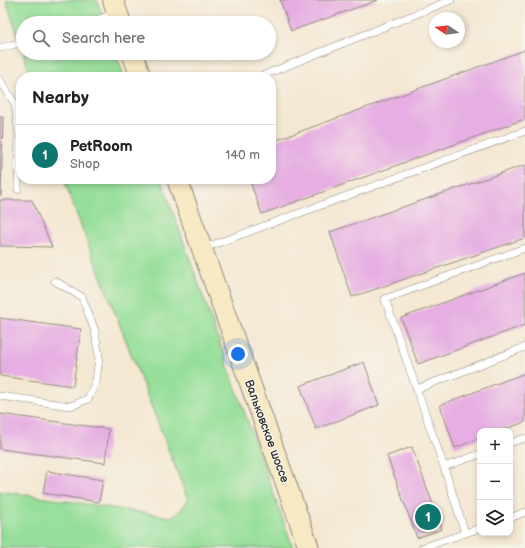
<!DOCTYPE html>
<meta charset="utf-8">
<style>
:root{--surface:#fff;--page:#f6f6f6;--text:#222;--muted:#767676;--line:#e0e0e0;--accent:#0f766e}
body{margin:0;font-family:"Balsamiq Sans",sans-serif;background:var(--page);color:var(--text)}
.controls{position:absolute;right:12px;bottom:12px;display:grid;overflow:hidden;border-radius:8px;box-shadow:0 2px 6px #0003}
.controls button{width:36px;height:36px;display:grid;place-items:center;padding:0;border:0;border-bottom:1px solid var(--line);background:var(--surface);color:var(--text);font:20px sans-serif}
.compass{position:absolute;left:429px;top:12px;width:36px;height:36px;border-radius:50%;background:var(--surface);box-shadow:0 2px 6px #0003;rotate:283deg}
.you{position:absolute;left:238px;top:354px;width:14px;height:14px;margin:-10px;border:3px solid #fff;border-radius:50%;background:#1a73e8;box-shadow:0 0 0 6px #1a73e833}
.badge{display:grid;place-items:center;width:26px;height:26px;border-radius:50%;background:var(--accent);color:#fff;font-size:13px;font-weight:700}
.pin{position:absolute;translate:-50% -50%;border:2px solid #fff;box-shadow:0 1px 4px #0006}
.list{margin:0;padding:0;list-style:none}
h2{display:flex;justify-content:space-between;align-items:center;height:52px;margin:0;padding:0 16px;font-size:17px}
h2 small{font-size:13px;font-weight:400;color:var(--muted)}
.list li{display:grid;grid-template-columns:26px 1fr auto;gap:12px;align-items:center;box-sizing:border-box;height:60px;padding:0 16px;border-top:1px solid var(--line)}
.list b{display:block;font-size:15px;white-space:nowrap}
.list p{margin:0;font-size:13px;white-space:nowrap;color:var(--muted)}
.list em{font-size:13px;font-style:normal;color:var(--muted)}
.icon{flex:none;width:22px;height:22px;fill:none;stroke:currentColor;stroke-width:2;stroke-linecap:round;stroke-linejoin:round}
.map{position:relative;flex:none;width:525px;height:548px;overflow:hidden}
.search{position:absolute;background:var(--surface);box-shadow:0 2px 6px #0003;left:16px;top:16px;width:260px;height:44px;display:flex;align-items:center;gap:10px;box-sizing:border-box;padding:0 14px;border-radius:22px;color:var(--muted);font-size:15px}
.panel{position:absolute;background:var(--surface);box-shadow:0 2px 6px #0003;left:16px;top:72px;width:260px;height:112px;border-radius:16px}
.map>svg:first-child{display:block}
.green{fill:#96df9a;stroke:#608562}
.building{fill:#e6aee2}
.lines{fill:none;stroke-linecap:round;stroke-linejoin:round}
.lane-casing{stroke:#908a7f;stroke-width:8}
.secondary-casing{stroke:#908a7f;stroke-width:22}
.lane{stroke:#fff;stroke-width:7}
.secondary{stroke:#f6e9c3;stroke-width:20}
.labels{text-anchor:middle;stroke-width:3;stroke-linejoin:round;paint-order:stroke}
.street-label{font-size:12px;fill:#2b2b2b;stroke:#f7f3e8}
</style>
<div class="map">
<svg width="525" height="548" viewBox="0 0 525 548">
<rect width="100%" height="100%" fill="#f7f3e8"/>
<filter id="ink" filterUnits="userSpaceOnUse"><feTurbulence type="fractalNoise" baseFrequency=".025" numOctaves="2"/><feDisplacementMap in="SourceGraphic" scale="8" xChannelSelector="R" yChannelSelector="G"/><feConvolveMatrix kernelMatrix="1 2 1 2 8 2 1 2 1" color-interpolation-filters="sRGB"/></filter>
<filter id="wash" filterUnits="userSpaceOnUse"><feTurbulence type="fractalNoise" baseFrequency=".012" numOctaves="4" result="noise"/><feDisplacementMap in="SourceGraphic" scale="16" xChannelSelector="R" yChannelSelector="G"/><feGaussianBlur stdDeviation="0.9" result="paint"/><feColorMatrix in="noise" values="0 0 0 0 0 0 0 0 0 0 0 0 0 0 0 0 0 1.4 0 .05"/><feComposite in="paint" operator="in"/></filter>
<g filter="url(#wash)">
<rect width="100%" height="100%" fill="#f4e8d3"/>
<g class="green">
<polygon points="6,0 97,0 105,23 23,23 23,52"/>
<polygon points="23,53 116,53 124,77 31,77"/>
<polygon points="64,179 161,179 293,548 0,548 0,491 172,517 181,510 188,500 73,205"/>
</g>
<g id="blocks">
<g class="building">
<polygon points="280,0 378,0 291,31"/>
<polygon points="525,50 525,119 262,214 249,179 271,179 271,142"/>
<polygon points="0,117 3,117 1,196 0,196"/>
<polygon points="525,165 525,238 352,297 330,232"/>
<polygon points="0,200 32,200 52,247 0,246"/>
<polygon points="525,273 525,325 418,364 401,318"/>
<polygon points="0,318 81,329 73,386 0,376"/>
<polygon points="364,362 379,405 316,429 300,386"/>
<polygon points="525,373 525,422 500,431 480,431 480,438 455,448 440,405"/>
<polygon points="0,414 109,429 105,463 0,449"/>
<polygon points="412,447 442,529 417,538 387,456"/>
<polygon points="47,471 103,480 99,502 43,493"/>
</g>
</g>
</g>
<g filter="url(#ink)">
<use href="#blocks" fill-opacity="0" stroke="#908a7f" stroke-width="1"/>
<g class="lines">
<defs>
<g id="lane">
<polyline points="87,23 117,13"/>
<polyline points="0,48 23,42"/>
<polyline points="259,77 451,0"/>
<polyline points="0,80 15,104 19,135 18,189"/>
<polyline points="204,248 525,131"/>
<polyline points="417,389 525,347"/>
<polyline points="0,396 71,406 88,399 96,381 99,358 95,331 82,297 55,281"/>
<polyline points="510,443 525,438"/>
<polyline points="444,467 385,299 525,248"/>
<polyline points="510,518 525,512"/>
<polyline points="465,533 444,467 480,454"/>
<polyline points="422,548 480,528"/>
</g>
<g id="secondary">
<polyline points="113,0 121,23"/>
<polyline points="132,53 141,77"/>
<polyline points="177,179 309,548"/>
</g>
</defs>
<use href="#lane" class="lane-casing"/>
<use href="#secondary" class="secondary-casing"/>
<use href="#lane" class="lane"/>
<use href="#secondary" class="secondary"/>
</g>
</g>
<g class="labels">
<g class="street-label">
<text transform="translate(267 431) rotate(70)" y="4">Вальковское шоссе</text>
</g>
</g>
</svg>
<div class="controls">
<button>+</button>
<button>−</button>
<button><svg class="icon" aria-label="layers" viewBox="0 0 24 24"><path d="M12 4l9 5-9 5-9-5zM3 14l9 5 9-5"/></svg></button>
</div>
<svg class="compass" viewBox="-18 -18 36 36"><path d="M0-13l5 13h-10z" fill="#e53935"/><path d="M0 13l5-13h-10z" fill="#767676"/></svg>
<div class="you"></div>
<div class="pin badge" style="left:428px;top:517px">1</div>
<div class="search"><svg class="icon" aria-label="search" viewBox="0 0 24 24"><circle cx="10" cy="10" r="6"/><path d="M15 15l6 6"/></svg>Search here</div>
<section class="panel">
<h2>Nearby<small></small></h2>
<ul class="list">
<li><span class="badge">1</span><div><b>PetRoom</b><p>Shop</p></div><em>140 m</em></li>
</ul>
</section>
</div>
